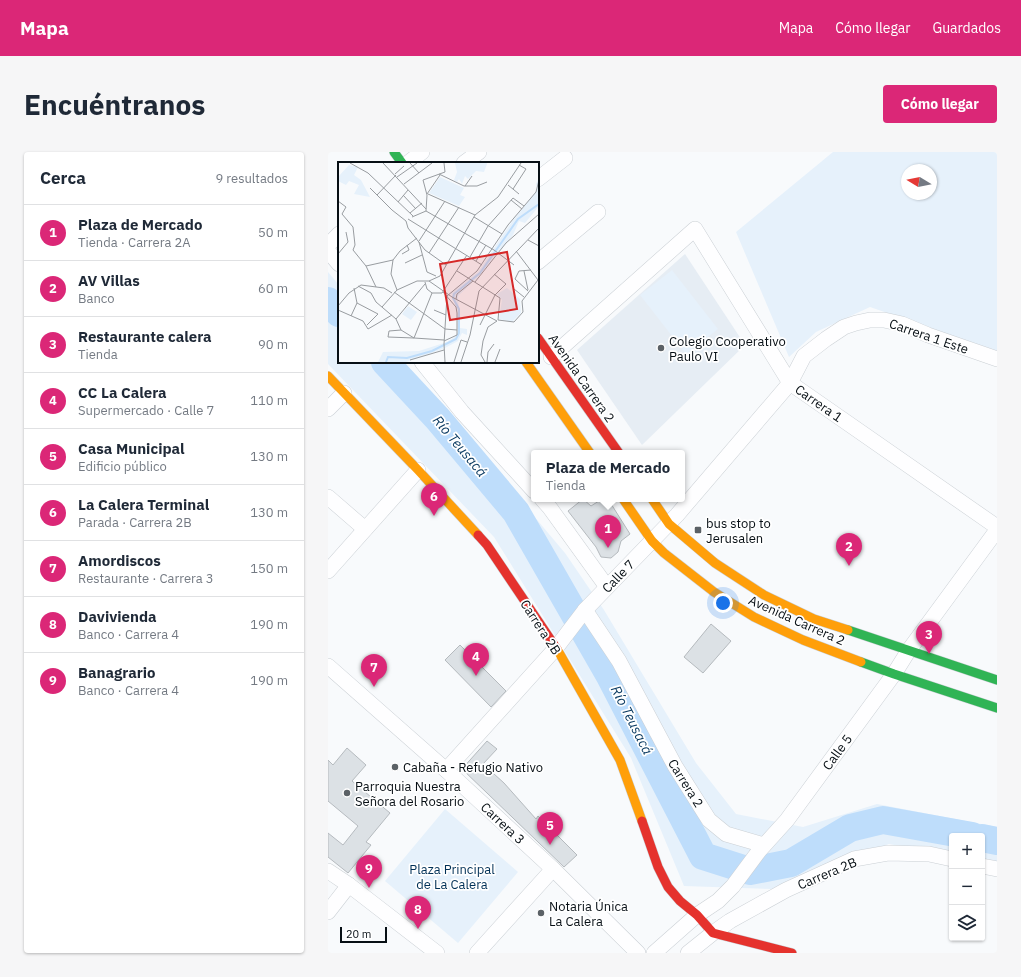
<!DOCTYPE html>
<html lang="es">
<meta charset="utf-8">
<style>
:root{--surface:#fff;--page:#f6f6f7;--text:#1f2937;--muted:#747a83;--line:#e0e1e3;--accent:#db2777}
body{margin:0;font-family:"IBM Plex Sans",sans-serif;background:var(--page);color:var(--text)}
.controls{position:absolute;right:12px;bottom:12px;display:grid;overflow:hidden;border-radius:4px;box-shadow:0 1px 3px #0004}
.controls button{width:36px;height:36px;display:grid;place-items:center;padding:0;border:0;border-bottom:1px solid var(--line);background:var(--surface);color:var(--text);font:20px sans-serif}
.compass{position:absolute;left:573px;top:12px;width:36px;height:36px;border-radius:50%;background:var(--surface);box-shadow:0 1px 3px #0004;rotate:280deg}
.scale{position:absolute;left:12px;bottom:10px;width:47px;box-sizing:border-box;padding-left:4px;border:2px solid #070f15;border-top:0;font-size:11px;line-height:14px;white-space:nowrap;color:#070f15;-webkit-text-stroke:3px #fff;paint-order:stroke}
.you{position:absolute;left:395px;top:451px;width:14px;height:14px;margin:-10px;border:3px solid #fff;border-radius:50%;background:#1a73e8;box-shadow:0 0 0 6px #1a73e833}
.badge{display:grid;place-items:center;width:26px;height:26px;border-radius:50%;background:var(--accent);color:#fff;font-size:13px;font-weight:700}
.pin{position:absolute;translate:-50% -33px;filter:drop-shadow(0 1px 2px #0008)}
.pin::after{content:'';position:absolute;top:21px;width:14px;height:12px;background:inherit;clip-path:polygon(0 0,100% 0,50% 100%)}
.popup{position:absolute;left:203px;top:298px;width:154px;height:52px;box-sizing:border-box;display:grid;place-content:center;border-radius:4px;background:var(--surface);filter:drop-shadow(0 1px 3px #0005);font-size:13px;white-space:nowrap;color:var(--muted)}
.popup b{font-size:15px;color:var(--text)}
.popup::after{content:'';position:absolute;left:50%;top:100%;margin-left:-8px;border:8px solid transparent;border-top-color:var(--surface)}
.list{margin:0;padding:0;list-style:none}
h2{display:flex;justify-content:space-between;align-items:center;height:52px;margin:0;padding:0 16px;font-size:17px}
h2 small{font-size:13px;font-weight:400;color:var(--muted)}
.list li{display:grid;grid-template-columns:26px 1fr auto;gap:12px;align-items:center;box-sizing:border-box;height:56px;padding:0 16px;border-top:1px solid var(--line)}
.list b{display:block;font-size:15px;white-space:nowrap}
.list p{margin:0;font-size:13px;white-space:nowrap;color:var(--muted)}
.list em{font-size:13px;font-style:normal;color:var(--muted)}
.icon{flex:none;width:22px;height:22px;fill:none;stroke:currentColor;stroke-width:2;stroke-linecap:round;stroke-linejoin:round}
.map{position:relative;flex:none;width:669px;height:801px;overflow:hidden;border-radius:4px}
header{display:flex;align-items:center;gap:24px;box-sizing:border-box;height:56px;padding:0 20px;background:var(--accent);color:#fff}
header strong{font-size:19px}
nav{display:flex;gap:22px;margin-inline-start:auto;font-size:14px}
.intro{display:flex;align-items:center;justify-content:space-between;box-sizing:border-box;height:96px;padding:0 24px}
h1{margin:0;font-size:28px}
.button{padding:10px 18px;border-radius:4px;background:var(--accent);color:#fff;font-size:14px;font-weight:700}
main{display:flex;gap:24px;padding:0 24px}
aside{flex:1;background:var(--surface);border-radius:4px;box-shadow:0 1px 3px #0004}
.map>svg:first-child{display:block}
.built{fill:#e6edf4}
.green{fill:#e6f1fb;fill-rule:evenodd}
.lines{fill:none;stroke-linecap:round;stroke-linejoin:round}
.river{stroke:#beddfb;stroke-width:28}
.building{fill:#dce1e5;stroke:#b5babe}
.street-casing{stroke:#cbd0d5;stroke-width:16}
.fast-casing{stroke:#cbd0d5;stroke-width:10}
.slow-casing{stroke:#cbd0d5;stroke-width:10}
.jam-casing{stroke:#cbd0d5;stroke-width:10}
.street{stroke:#fefeff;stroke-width:15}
.fast{stroke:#30b455;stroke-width:9}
.slow{stroke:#ff9f0a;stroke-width:9}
.jam{stroke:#e5322d;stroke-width:9}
.poi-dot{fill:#5b6166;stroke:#fff;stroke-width:1.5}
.labels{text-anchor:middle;stroke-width:3.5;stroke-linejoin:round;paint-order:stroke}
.street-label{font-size:13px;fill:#070f15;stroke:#fff}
.poi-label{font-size:13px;fill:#070f15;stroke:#fff;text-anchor:start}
.park-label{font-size:13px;fill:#003056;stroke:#fff}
.water-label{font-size:14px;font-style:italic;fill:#0c3c63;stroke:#fff}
.inset-river{fill:none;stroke:#beddfb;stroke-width:2}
.inset-road{fill:none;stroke:#989ca0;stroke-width:1}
.view{fill:#d62828;fill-opacity:0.15;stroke:#d62828;stroke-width:2}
.inset-edge{fill:none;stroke:#070f15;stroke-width:2}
</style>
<header>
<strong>Mapa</strong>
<nav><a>Mapa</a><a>Cómo llegar</a><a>Guardados</a></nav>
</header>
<div class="intro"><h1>Encuéntranos</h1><a class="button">Cómo llegar</a></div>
<main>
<aside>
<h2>Cerca<small>9 resultados</small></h2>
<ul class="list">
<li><span class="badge">1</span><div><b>Plaza de Mercado</b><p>Tienda · Carrera 2A</p></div><em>50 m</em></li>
<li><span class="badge">2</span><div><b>AV Villas</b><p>Banco</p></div><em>60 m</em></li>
<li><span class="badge">3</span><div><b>Restaurante calera</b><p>Tienda</p></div><em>90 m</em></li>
<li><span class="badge">4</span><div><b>CC La Calera</b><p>Supermercado · Calle 7</p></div><em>110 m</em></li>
<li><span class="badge">5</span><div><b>Casa Municipal</b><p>Edificio público</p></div><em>130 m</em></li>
<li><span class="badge">6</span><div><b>La Calera Terminal</b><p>Parada · Carrera 2B</p></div><em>130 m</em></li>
<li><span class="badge">7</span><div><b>Amordiscos</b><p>Restaurante · Carrera 3</p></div><em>150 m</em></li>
<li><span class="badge">8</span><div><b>Davivienda</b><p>Banco · Carrera 4</p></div><em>190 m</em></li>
<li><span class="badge">9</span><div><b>Banagrario</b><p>Banco · Carrera 4</p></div><em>190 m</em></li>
</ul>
</aside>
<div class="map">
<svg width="669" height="801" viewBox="0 0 669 801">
<rect width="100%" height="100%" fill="#f8fafc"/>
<polygon class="built" points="357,102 417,193 314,293 249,198"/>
<g class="green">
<path d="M505,0H669V199L542,155L488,180L461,205L408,80ZM579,18H603V42H579Z"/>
<polygon points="344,118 390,177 358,202 312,143"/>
<polygon points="0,120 11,133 11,210 76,210 237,401 276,458 368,611 408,662 475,675 549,652 669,675 669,712 654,709 654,684 624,684 624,704 561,692 445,737 356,734 303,606 166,385 0,212"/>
<polygon points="117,657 190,720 130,791 57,729"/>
</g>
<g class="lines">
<g class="river">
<polyline points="0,149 11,161"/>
<polyline points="57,210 110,267 188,360 282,524 375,704 422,719 463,711 522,676 555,668 644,684"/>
<polyline points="654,686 669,689"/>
</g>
</g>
<g class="building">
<polygon points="255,347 263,354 274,347 280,347 302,382 293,389 290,400 283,406 273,405 268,395 240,359"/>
<polygon points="383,472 403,489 375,521 356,505"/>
<polygon points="132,493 178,539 163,555 117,508"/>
<polygon points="159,589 169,597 155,612 176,631 208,667 210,664 249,703 236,715 134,617"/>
<polygon points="19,596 38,613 24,629 62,661 38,690 43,693 20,721 0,705 0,681 15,693 30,674 0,649 0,608 5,613"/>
</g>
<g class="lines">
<defs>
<g id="street">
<polyline points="80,11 94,0"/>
<polyline points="136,11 151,0"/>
<polyline points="210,27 237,6"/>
<polyline points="0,93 11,82"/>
<polyline points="0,99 11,112"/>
<polyline points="210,110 270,60"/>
<polyline points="223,205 367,77 462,231 669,375"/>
<polyline points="94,210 134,260 206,339"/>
<polyline points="0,257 16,241"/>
<polyline points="0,345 37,377"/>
<polyline points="214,347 222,356 279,435"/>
<polyline points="0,419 90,318"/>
<polyline points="257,458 291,509 347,614 381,668 398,682 436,693"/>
<polyline points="0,514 118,618 225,717 310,801"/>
<polyline points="118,618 228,496 257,458 349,363 462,231 476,204 498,187 516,175 528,171 542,168 556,168 574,172 600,183 669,207"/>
<polyline points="654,714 669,717"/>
<polyline points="0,719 21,733 109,801"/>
<polyline points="0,760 21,733"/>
<polyline points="149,801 225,717"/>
<polyline points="326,801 369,763 390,749 405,734 431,699 459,668 566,522 581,498 669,378"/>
<polyline points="360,801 385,781 402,769 458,738 526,707 560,701 601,702 624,707"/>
</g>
<g id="fast">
<polyline points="66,0 74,11"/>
<polyline points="520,478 669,528"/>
<polyline points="533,510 566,522 669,556"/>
</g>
<g id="slow">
<polyline points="198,210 262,301"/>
<polyline points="0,224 90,318 150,383"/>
<polyline points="295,347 324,389 336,401 386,440 426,465 475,488 533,510"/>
<polyline points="324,347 341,372 387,411 436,443 486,467 520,478"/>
<polyline points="229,497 292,608 314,669"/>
</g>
<g id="jam">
<polyline points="210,186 291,301"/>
<polyline points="150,383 159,393 229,497"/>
<polyline points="314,669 330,715 340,735 352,749 369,763 385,781 464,801"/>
</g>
</defs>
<use href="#street" class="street-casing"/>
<use href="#fast" class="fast-casing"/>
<use href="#slow" class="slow-casing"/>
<use href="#jam" class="jam-casing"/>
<use href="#street" class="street"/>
<use href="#fast" class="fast"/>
<use href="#slow" class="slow"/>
<use href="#jam" class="jam"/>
</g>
<g class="poi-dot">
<circle cx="333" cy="196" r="4"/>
<rect x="366" y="374" width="8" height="8" rx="2"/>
<circle cx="67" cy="615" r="4"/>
<circle cx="19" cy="641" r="4"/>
<circle cx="213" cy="761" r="4"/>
</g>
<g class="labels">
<g class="street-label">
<text transform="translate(601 184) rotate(19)" y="5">Carrera 1 Este</text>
<text transform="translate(254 226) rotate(55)" y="5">Avenida Carrera 2</text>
<text transform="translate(491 251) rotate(35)" y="5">Carrera 1</text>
<text transform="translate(290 424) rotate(-46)" y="5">Calle 7</text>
<text transform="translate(469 468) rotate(24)" y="5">Avenida Carrera 2</text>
<text transform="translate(213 475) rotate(57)" y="5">Carrera 2B</text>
<text transform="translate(509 600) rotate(-54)" y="5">Calle 5</text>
<text transform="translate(358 631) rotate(58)" y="5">Carrera 2</text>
<text transform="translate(175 671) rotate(43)" y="5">Carrera 3</text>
<text transform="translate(499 721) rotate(-23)" y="5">Carrera 2B</text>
</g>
<g class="poi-label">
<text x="341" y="194">Colegio Cooperativo<tspan x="341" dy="15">Paulo VI</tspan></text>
<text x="378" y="376">bus stop to<tspan x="378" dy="15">Jerusalen</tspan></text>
<text x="75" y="620">Cabaña - Refugio Nativo</text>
<text x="27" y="639">Parroquia Nuestra<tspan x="27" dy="15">Señora del Rosario</tspan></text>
<text x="221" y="759">Notaria Única<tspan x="221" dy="15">La Calera</tspan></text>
</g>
<g class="park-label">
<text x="124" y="722">Plaza Principal<tspan x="124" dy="15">de La Calera</tspan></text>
</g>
<g class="water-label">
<text transform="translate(132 294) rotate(50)" y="5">Río Teusacá</text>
<text transform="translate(304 568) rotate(63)" y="5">Río Teusacá</text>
</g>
</g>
<g transform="translate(10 10)">
<rect width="201" height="201" fill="#f8fafc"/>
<path d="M117,1H149V2L146,10L138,9L130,17L127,14L124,22L121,17L119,20L116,18L119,10ZM102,15L126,26L122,33L127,35L121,44L91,31ZM201,16V44L187,61L181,59L175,73L139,116L120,134L122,166L129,167V173L124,171L120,179L105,187L68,200H40L45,190L81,189L109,180L119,173V148L113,131L140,110L173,61L199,28L198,22ZM169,126L182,137L183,151L174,160L161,157L164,138L159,132ZM70,144L79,150L73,158L64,152Z" fill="#e6f1fb"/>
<path d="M11,3L20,5L16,13L23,18L32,35L16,32L21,23L11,19L8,23L0,19V15Z" fill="#e6f1fb"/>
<path class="inset-river" d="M48,200L50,195L69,196L94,189L118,177L121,171V147L115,136L116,132L142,111L180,57L201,42"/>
<path class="inset-road" d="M12,1L30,11L75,54M45,1L88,47M72,1L81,11M57,12L66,4M101,12L126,24H139L149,20M59,15L79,1M66,22L94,1M170,23L181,32M127,24L134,14M32,26L54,48L68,59M175,27L188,7L181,3M89,32L102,13M90,32L137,53M39,33L58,13M65,33L78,47M173,38L184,47M0,39L8,45L4,52L15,65L17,83L15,88L28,104L38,125M60,40L70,28M88,49L156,88L176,103M88,49L89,33L85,18L107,10L106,1M72,51L84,41M74,55L88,49M136,55L164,72M70,57L144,103M68,59L70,66L87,88L108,103M190,78L201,84M81,79L107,39M81,80L89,110L98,114M91,91L121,45M0,92L10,80L8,70M64,92L71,88L69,83M132,95L150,64L175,36L186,44M55,98L53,112L59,128M138,99L148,83M67,101L84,93M28,104L55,98L62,89L79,76M119,109L162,136L160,158M186,109L190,128M102,114L137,53L160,35L183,1M91,119L114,135L159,159M91,119L102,114M87,120L89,127L94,131H104L129,93M137,120L168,81L201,52M20,124L33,131L38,140L58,157L63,168L76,176L106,178M176,127L186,135M190,129L177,117L181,109L193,108M56,130L107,167L119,168M105,130L118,145L119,151V173L106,179M118,137L119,132L135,119M19,141L40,152L29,163M0,144L11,131L23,123L46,126L54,131M44,145L59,128L79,119H91M0,148L25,159L30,167L54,153M96,148L108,153M13,154L19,141L16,126M58,157L87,122M160,158L176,160L185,150L184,139L200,118L178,89M142,163L157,133L168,122L156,112M63,168L51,169L50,175L76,176M76,176L94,131M72,198L106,188M107,200L106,182L109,134L139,109L170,63L198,30L201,18M116,200L123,178L129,180M123,200L132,173L141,129L201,66M147,200L143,193L145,179L150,165L159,159M149,200L150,190L156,182M157,200L162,187"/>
<path class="view" d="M169,90L179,147L112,158L102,102Z"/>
<rect width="201" height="201" class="inset-edge"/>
</g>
</svg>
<div class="controls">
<button>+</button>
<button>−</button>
<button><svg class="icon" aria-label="layers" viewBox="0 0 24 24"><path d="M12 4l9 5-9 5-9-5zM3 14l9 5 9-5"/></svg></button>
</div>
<svg class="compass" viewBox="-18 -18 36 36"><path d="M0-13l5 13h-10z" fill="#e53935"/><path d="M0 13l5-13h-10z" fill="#747a83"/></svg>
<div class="scale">20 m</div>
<div class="you"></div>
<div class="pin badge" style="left:280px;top:396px">1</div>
<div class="popup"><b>Plaza de Mercado</b>Tienda</div>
<div class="pin badge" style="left:521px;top:414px">2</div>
<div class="pin badge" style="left:601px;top:502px">3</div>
<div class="pin badge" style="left:148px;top:524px">4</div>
<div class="pin badge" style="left:222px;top:693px">5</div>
<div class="pin badge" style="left:106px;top:364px">6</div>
<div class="pin badge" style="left:46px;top:535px">7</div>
<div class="pin badge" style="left:90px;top:777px">8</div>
<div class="pin badge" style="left:41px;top:736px">9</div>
</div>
</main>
